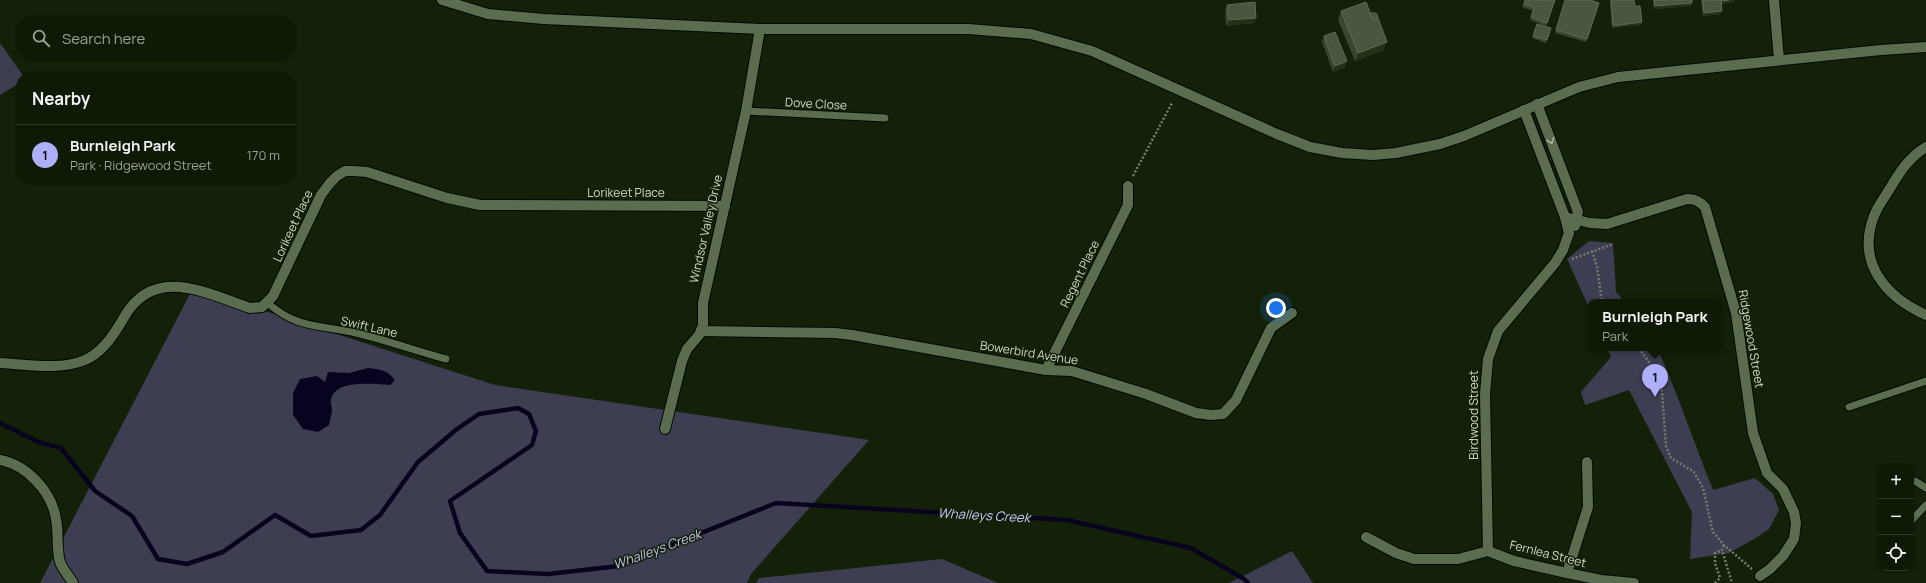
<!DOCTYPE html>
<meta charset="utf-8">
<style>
:root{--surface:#0e1906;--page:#1c2614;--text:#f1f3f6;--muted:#9ba09b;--line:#2e3828;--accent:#afaefa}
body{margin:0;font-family:Manrope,sans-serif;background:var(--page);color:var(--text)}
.controls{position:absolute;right:12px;bottom:12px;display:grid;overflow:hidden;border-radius:8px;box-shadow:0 1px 3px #0004}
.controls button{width:36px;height:36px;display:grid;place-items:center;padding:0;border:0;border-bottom:1px solid var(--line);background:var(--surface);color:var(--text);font:20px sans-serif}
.you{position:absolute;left:1276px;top:308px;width:14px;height:14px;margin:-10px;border:3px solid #fff;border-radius:50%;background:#1a73e8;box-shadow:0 0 0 6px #1a73e833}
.badge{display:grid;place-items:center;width:26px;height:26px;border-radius:50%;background:var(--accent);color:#111;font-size:13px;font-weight:700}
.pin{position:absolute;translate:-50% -33px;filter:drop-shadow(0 1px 2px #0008)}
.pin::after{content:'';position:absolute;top:21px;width:14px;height:12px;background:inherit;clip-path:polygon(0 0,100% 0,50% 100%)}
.popup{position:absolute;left:1588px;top:299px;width:134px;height:52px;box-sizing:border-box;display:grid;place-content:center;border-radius:8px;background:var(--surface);filter:drop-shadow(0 1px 3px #0005);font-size:13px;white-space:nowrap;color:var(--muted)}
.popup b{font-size:15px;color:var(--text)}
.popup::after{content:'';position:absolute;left:50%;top:100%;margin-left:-8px;border:8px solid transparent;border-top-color:var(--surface)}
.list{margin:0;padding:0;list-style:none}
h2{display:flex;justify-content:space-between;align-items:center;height:52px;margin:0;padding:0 16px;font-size:17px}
h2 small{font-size:13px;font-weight:400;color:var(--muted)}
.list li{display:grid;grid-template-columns:26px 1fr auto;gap:12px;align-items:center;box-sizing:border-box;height:60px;padding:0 16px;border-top:1px solid var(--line)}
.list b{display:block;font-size:15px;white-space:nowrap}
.list p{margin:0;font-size:13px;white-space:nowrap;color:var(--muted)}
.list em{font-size:13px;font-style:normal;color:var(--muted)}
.icon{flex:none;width:22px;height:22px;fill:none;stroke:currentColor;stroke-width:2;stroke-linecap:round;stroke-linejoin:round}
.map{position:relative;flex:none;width:1926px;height:583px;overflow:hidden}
.search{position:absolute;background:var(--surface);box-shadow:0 1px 3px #0004;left:16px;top:16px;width:280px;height:44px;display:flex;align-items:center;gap:10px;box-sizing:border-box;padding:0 14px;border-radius:16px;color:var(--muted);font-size:15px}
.panel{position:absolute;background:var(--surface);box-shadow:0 1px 3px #0004;left:16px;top:72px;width:280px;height:112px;border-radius:16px}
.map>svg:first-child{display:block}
.green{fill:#3e3e53}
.water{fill:#080420}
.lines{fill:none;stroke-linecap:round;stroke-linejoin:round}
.stream{stroke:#080420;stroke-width:4.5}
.lane-casing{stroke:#020a00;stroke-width:9}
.street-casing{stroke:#020a00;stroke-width:12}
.secondary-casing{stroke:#020a00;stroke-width:12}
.path{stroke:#737f6b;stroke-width:2.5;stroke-dasharray:2 2;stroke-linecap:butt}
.lane{stroke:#5b6c4f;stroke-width:7}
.street{stroke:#5b6c4f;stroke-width:10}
.secondary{stroke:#5b6c4f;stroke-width:10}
.wall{fill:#38472d}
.shaded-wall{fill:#233117}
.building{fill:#49573e;stroke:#5e6b53}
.oneway{stroke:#acb8a4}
.labels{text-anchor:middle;stroke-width:3;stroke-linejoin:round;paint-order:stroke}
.street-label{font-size:12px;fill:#cfd9c9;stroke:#132108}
.water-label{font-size:13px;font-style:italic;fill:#c3c3f6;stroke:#132108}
</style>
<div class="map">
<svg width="1926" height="583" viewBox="0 0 1926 583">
<rect width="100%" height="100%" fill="#132108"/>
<g class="green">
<polygon points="0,43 24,77 21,77 21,82 0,95"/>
<polygon points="1589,241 1613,243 1616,292 1625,302 1591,302 1591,312 1567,259"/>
<polygon points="193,288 495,385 869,440 751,574 747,583 40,583"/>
<path d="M1607,348H1657C1678,394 1694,443 1713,490L1755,478L1773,494L1779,510L1769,529L1754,539L1729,553L1690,559L1692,512L1629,390L1585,405L1581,392L1611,357Z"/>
<polygon points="1292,551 1313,583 1229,583"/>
<polygon points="942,559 998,583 756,583 759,578"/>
</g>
<path class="water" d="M368,368C379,369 388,370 395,380L390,385C375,384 334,379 331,400C330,403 332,406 332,409C332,414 330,420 329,425L318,432L303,429L293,415V393L300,379L317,376L325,382L328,372L349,373Z"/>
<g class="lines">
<polyline class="stream" points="0,423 38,442 61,448 95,491 132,516 158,559 187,564 223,552 275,515 311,536 361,530 380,515 418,462 457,429 479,414 518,408 529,414 536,431 532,445 450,501 460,533 487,571 548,574 619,566 776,503 1067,520 1191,548 1244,579 1248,583"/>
<defs>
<g id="lane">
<polyline points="746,111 885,118"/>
<path d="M268,303C296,329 322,325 356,333C386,340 416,351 446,359"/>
<polyline points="1849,407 1926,381"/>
<polyline points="1911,481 1915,481 1926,488"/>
<polyline points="1911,521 1926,505"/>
</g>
<g id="street">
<polyline points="1774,0 1779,60"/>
<polyline points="1537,104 1578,212 1575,226"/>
<path d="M1926,147C1909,157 1899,173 1889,190C1884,198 1877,207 1874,216C1856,263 1886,297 1926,315"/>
<path d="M1565,217L1590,223L1607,224L1687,199C1695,199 1699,201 1705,207L1736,313L1753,433L1767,473L1783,489L1794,512L1796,523L1794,539L1783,556L1770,569L1760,576"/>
<polyline points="701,331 835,333 852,335 1046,370 1072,371 1146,394 1196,413 1211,415 1223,414 1236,400 1271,328 1292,313"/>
<path d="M0,363C27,364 59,371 85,360C102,353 114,335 123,319C153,264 206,293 250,308L262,307L273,296L321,195L330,183L337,176L345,171H354L367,172L447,198L480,205L725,206"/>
<polyline points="1046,370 1128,205 1128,186"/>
<polyline points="665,429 682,361 687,349 699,335 703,325 703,303 746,111 760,29"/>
<path d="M0,460C27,465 52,492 56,519C59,533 56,548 60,562C63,570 69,576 73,583"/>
<polyline points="1366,537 1396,553 1414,559 1458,559 1488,551 1514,561 1567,573 1601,580 1634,583"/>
<polyline points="1488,551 1485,394 1488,359 1498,331 1555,263 1563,250 1569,233 1565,217 1524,110"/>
<polyline points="1567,573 1588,507 1587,462"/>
</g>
<polyline id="secondary" points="442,0 488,14 544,19 760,29 968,29 1031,34 1092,51 1277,134 1310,147 1342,153 1373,155 1396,153 1440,144 1464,136 1579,87 1618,77 1881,50 1926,47"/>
</defs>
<use href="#lane" class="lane-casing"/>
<use href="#street" class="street-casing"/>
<use href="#secondary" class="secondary-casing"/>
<g class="path">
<polyline points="1133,176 1172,103"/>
<polyline points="1592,251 1597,267 1602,302"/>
<polyline points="1572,259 1613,244"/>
<polyline points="1639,348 1658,375 1662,392 1666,446 1671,458 1694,472 1703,488 1713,532 1724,545 1752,569"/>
<polyline points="1724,545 1722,550 1732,583"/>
<polyline points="1715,583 1720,578 1715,563 1715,553 1722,550"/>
</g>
<use href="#lane" class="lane"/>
<use href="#street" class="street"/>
<use href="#secondary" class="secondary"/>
</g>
<g class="wall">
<polygon points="1525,0 1555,0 1546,26 1530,20 1533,11 1522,7"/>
<polygon points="1565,0 1599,3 1586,42 1555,33"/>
<polygon points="1610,0 1634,0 1635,6 1642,22 1641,25 1612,28"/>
<polygon points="1653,0 1692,0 1692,3 1691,6 1654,9"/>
<polygon points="1701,0 1735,0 1734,2 1722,4 1722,11 1721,14 1703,16"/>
<polygon points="1227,5 1254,23 1226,26 1225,11"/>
<polygon points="1341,11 1370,13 1377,19 1384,50 1355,61 1338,20"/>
<polygon points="1537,24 1551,28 1546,43 1532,38"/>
<polygon points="1324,36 1345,67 1333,72 1322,42"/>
</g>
<g class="shaded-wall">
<polygon points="1729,0 1735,0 1734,2 1720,4 1721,1"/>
<polygon points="1692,3 1691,6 1654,9 1655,6"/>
<polygon points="1722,11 1721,14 1703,16 1704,13"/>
<polygon points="1256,18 1254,23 1226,26 1229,20"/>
<polygon points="1642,22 1641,25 1612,28 1613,26"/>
<polygon points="1387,42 1384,50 1355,61 1358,53"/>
<polygon points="1347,61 1345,67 1333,72 1335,66"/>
</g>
<g class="building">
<polygon points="1525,0 1555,0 1547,23 1531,17 1534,8 1524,4"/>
<polygon points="1565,0 1590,0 1599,3 1587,39 1556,30"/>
<polygon points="1611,0 1634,0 1635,6 1640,6 1642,22 1613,26"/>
<polygon points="1654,0 1692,0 1692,3 1655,6"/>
<polygon points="1703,0 1729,0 1721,1 1722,11 1704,13"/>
<polygon points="1255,2 1256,18 1229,20 1227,5"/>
<polygon points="1366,2 1373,20 1378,18 1387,42 1358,53 1341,11"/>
<polygon points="1370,13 1376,13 1378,16 1377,19 1373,20"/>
<polygon points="1537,24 1551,28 1547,40 1533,36"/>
<polygon points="1335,32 1347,61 1335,66 1324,36"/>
</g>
<defs><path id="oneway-chevron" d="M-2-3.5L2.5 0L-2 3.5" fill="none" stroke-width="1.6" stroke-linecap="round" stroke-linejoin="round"/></defs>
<use class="oneway" href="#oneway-chevron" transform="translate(1551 141) rotate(69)"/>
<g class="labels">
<g class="street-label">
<text transform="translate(816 104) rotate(3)" y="4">Dove Close</text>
<text x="626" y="197">Lorikeet Place</text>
<text transform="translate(293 226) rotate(-65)" y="4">Lorikeet Place</text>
<text transform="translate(706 229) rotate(-77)" y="4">Windsor Valley Drive</text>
<text transform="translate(1080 274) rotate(-64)" y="4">Regent Place</text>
<text transform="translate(369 327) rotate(13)" y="4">Swift Lane</text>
<text transform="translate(1751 339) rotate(80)" y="4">Ridgewood Street</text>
<text transform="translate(1029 353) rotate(9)" y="4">Bowerbird Avenue</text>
<text transform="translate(1474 415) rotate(-90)" y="4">Birdwood Street</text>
<text transform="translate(1548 554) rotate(14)" y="4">Fernlea Street</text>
</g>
<g class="water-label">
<text transform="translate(984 515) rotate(3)" y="5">Whalleys Creek</text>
<text transform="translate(657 549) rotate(-20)" y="5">Whalleys Creek</text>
</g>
</g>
</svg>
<div class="controls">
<button>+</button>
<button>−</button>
<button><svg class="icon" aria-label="locate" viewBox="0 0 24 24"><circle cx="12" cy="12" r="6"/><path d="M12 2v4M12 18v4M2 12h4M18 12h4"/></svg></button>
</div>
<div class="you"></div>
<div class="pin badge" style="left:1655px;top:397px">1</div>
<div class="popup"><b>Burnleigh Park</b>Park</div>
<div class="search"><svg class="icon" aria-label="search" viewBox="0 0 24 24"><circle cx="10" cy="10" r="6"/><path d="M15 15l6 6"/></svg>Search here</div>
<section class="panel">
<h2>Nearby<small></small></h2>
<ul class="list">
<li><span class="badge">1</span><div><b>Burnleigh Park</b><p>Park · Ridgewood Street</p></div><em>170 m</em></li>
</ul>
</section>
</div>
